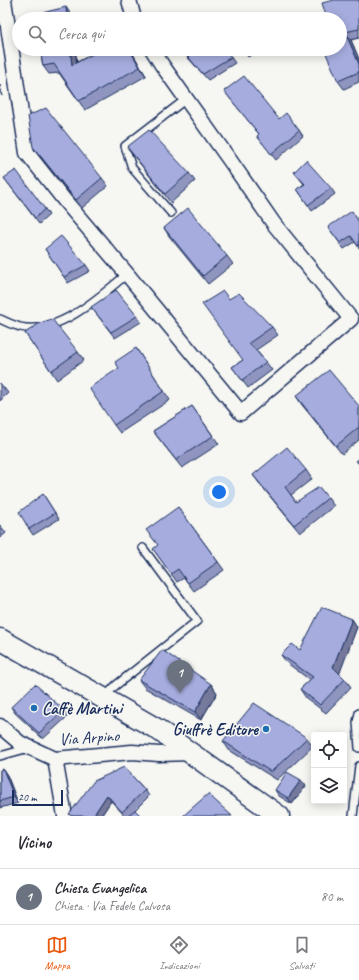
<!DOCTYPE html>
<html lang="it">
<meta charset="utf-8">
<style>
:root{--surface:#fff;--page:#f7f7f7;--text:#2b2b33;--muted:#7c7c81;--line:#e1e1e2;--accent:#ea580c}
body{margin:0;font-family:Caveat,sans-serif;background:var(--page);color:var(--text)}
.controls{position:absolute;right:12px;bottom:12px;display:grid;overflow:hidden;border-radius:4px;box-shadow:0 2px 10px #0003}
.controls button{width:36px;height:36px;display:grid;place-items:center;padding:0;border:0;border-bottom:1px solid var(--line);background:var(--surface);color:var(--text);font:20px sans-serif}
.scale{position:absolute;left:12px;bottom:10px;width:51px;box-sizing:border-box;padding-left:4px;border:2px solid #1b2f5e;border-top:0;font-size:11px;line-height:14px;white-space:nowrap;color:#1b2f5e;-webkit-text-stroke:3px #f6f6f2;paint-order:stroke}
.you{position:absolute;left:219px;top:492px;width:14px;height:14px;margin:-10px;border:3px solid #fff;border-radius:50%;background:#1a73e8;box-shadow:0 0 0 6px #1a73e833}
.badge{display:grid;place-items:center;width:26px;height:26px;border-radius:50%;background:var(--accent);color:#fff;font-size:13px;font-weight:700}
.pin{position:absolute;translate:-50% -33px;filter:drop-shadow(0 1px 2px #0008)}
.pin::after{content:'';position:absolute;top:21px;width:14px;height:12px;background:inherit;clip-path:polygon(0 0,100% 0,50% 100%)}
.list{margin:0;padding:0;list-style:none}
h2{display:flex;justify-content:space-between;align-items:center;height:52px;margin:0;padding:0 16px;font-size:17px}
h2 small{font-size:13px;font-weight:400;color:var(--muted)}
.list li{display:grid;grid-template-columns:26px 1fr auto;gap:12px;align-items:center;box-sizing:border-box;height:56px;padding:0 16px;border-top:1px solid var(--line)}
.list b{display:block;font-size:15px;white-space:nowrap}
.list p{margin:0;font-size:13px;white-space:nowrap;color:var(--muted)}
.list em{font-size:13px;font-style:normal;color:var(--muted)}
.icon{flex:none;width:22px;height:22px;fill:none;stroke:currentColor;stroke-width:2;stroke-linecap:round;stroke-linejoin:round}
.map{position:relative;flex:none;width:359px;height:816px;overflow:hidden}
.search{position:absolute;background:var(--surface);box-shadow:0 2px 10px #0003;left:12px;right:12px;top:12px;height:44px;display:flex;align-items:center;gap:10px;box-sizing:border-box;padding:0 14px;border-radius:22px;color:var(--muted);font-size:15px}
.sheet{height:108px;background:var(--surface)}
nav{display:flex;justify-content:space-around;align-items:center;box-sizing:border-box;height:56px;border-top:1px solid var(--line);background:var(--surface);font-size:11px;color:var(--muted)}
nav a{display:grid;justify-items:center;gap:2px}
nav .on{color:var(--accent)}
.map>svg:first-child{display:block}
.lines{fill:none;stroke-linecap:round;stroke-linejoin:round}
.lane-casing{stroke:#1b2f5e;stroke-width:10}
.street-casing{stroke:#1b2f5e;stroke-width:17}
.secondary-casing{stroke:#1b2f5e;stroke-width:23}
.lane{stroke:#f6f6f2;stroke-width:7}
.street{stroke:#f6f6f2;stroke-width:14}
.secondary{stroke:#f6f6f2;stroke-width:20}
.wall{fill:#8f95bf;stroke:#1b2f5e}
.shaded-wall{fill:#74799b;stroke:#1b2f5e}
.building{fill:#a6adde;stroke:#1b2f5e}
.poi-dot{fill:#1f6fb2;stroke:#f6f6f2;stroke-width:1.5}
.labels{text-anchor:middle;stroke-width:3;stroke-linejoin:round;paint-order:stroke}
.poi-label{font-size:17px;font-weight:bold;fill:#1b2f5e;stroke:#f6f6f2;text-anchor:start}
.street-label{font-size:17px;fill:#1b2f5e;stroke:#f6f6f2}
</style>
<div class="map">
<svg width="359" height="816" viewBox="0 0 359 816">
<rect width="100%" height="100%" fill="#f6f6f2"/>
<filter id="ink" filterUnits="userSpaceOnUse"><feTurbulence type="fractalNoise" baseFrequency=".025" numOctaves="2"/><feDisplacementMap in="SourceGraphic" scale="8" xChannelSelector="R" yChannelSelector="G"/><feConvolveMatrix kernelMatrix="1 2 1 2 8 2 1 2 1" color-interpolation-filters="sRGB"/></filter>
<g filter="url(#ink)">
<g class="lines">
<defs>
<g id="lane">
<polyline points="171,213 132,168 125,146 186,99"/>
<path d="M0,319C6,322 13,325 20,327C57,336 101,296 127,274"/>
<polyline points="105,697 115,686 197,621 143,548"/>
<polyline points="359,713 357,722 359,748"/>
<polyline points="0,756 29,748"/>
<polyline points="353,816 359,766"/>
</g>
<g id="street">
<polyline points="4,0 27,153 65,201 127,274 241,413 351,319 274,224 231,162 162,65 152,49"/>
<polyline points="129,0 134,19"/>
<polyline points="0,726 20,743 55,759 132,752 159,754 190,753"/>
<polyline points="55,759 65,816"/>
</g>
<polyline id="secondary" points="0,639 157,729 279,816"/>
</defs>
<use href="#lane" class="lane-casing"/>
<use href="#street" class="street-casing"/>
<use href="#secondary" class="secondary-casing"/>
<use href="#lane" class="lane"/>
<use href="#street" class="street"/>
<use href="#secondary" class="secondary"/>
</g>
<g class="wall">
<polygon points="359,0 359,38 351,40 359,59 359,82 344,89 338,81 340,49 340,19"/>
<polygon points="40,49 75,49 77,62 102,49 130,49 146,76 85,110 59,73 49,74 43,66"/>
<polygon points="180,49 225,49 235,63 208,80"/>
<polygon points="243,49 260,49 248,57"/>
<polygon points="224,91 279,119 299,130 303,136 276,160 257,136 259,134"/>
<polygon points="33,147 102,178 108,186 82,208 39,154"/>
<polygon points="127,147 189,173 195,181 171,203 133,155"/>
<polygon points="294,172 331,188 335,194 312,211 297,189 304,184"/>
<polygon points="4,178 45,209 49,215 39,224"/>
<polygon points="359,222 359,248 355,242 344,249 328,227"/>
<polygon points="164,228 227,256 233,264 208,284 169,236"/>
<polygon points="45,249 86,265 90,271 68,283"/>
<polygon points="229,299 272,327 278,335 256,350 266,362 272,370 248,388 232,367 243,360"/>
<polygon points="91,307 137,316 141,322 115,338"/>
<polygon points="25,333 78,352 84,360 57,380"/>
<polygon points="136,348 170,400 120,433 114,425 119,368"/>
<polygon points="0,383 8,393 0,401"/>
<polygon points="296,396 359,406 359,440 342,454 302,405"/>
<polygon points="192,406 219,444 182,468 159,439 153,431"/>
<polygon points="306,470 312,479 291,495 296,502 328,498 334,506 300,533 259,483 253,475"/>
<polygon points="43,494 59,519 33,535 29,529"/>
<polygon points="178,507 224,570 194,591 184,578 177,582 153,549 158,546"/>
<polygon points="0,525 6,533 0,538"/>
<polygon points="352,619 357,627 339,673 345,679 351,687 326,713 306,698 300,689 310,680 287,663 281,655 300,650"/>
<polygon points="139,680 211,684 217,693 201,720 145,688"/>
<polygon points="11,707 64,710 68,716 43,739 15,713"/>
<polygon points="307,738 313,746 277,780 229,750 223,741"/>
<polygon points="124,767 145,790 149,796 135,810 141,816 125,816 111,801 101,816 71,816"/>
<polygon points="0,770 7,775 18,803 0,808"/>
<polygon points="301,780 306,786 292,804 279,796 275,790"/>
</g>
<g class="shaded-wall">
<polygon points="66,7 72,16 72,19 67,19"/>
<polygon points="345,32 351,40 359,59 359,64"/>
<polygon points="70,49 75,49 78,73 72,65"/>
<polygon points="129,49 130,49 146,76 140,67"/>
<polygon points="0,85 2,96 0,92"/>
<polygon points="352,619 357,627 339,675 333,667"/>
<polygon points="211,684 217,693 201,720 195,712"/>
<polygon points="3,769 7,775 18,803 14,797"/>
<polygon points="301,780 306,786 292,804 288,798"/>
<polygon points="107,795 111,801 101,816 93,816"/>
</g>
<g class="building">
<polygon points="334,0 359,0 359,29 345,32 359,64 359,72 338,81 324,49 340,49 340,19 327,19 322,3"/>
<polygon points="66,7 67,19 35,19 34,15"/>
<polygon points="200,18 200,19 180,19"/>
<polygon points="40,49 70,49 72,65 102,49 129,49 140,67 79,101 54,64 43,66"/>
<polygon points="181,49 225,49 231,57 203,74"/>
<polygon points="244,76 279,119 286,113 299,130 271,154 257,136 259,134 224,91"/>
<polygon points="46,108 102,178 76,200 33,147 28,116"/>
<polygon points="149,130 189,173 165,194 127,147"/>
<polygon points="306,160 331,188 308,205 297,189 305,184 294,172"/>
<polygon points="16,170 45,209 35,218 4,178"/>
<polygon points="188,208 227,256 203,276 164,228"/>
<polygon points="352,211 359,222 359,245 358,246 351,236 340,243 328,227"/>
<polygon points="61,236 86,265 64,277 45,249"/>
<polygon points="116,290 137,316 111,332 91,307"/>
<polygon points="223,291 229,299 239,293 272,327 249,343 266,362 242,380 232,367 243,360 202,304"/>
<polygon points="52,319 78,352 51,371 25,333 40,323"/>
<polygon points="136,348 164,391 114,425 89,388 119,368 115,362"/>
<polygon points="329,370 359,406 359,427 336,446 296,396"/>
<polygon points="192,406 213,436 176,460 153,431"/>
<polygon points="287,447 306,470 285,487 296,502 319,487 328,498 294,525 253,475"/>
<polygon points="359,459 359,464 356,461"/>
<polygon points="43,494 55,513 29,529 19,512"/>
<polygon points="178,507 218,562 188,583 178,569 171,574 153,549 158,545 146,530"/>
<polygon points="322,607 352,619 333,667 345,679 320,705 300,689 313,677 281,655 292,644 300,650"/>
<polygon points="162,650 211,684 195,712 139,680"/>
<polygon points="35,684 64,710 39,733 11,707"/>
<polygon points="254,703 307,738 271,772 223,741"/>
<polygon points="124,767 145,790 122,812 107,795 93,816 71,816 69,814 94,781"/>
<polygon points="3,769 14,797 0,801 0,770"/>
<polygon points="287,772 301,780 288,798 275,790"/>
<polygon points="208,794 232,816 183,816"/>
<polygon points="135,810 141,816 127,816"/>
</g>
</g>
<g class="poi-dot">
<circle cx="34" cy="708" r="4"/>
<circle cx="266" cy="729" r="4"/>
</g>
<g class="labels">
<g class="poi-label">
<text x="42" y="714">Caffè Martini</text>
<text x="258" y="735" text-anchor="end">Giuffrè Editore</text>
</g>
<g class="street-label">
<text transform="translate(89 737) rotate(-4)" y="6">Via Arpino</text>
</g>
</g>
</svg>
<div class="controls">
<button><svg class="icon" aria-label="locate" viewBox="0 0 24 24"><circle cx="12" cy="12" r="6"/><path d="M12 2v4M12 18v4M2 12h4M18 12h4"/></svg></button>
<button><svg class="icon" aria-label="layers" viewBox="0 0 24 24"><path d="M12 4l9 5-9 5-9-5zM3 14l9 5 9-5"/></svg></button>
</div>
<div class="scale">20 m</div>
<div class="you"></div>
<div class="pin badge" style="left:180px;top:693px;background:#6b7280">1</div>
<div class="search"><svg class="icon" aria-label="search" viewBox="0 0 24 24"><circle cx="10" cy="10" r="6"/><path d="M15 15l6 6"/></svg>Cerca qui</div>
</div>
<section class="sheet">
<h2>Vicino<small></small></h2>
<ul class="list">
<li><span class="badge" style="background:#6b7280">1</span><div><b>Chiesa Evangelica</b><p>Chiesa · Via Fedele Calvosa</p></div><em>80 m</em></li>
</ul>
</section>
<nav>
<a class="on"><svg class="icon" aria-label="map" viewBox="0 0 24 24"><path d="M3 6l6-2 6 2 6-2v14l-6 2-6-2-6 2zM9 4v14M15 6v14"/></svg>Mappa</a>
<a><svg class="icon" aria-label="directions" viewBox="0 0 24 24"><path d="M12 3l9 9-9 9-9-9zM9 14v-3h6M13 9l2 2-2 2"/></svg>Indicazioni</a>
<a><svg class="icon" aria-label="saved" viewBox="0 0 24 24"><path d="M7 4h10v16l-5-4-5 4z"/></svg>Salvati</a>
</nav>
